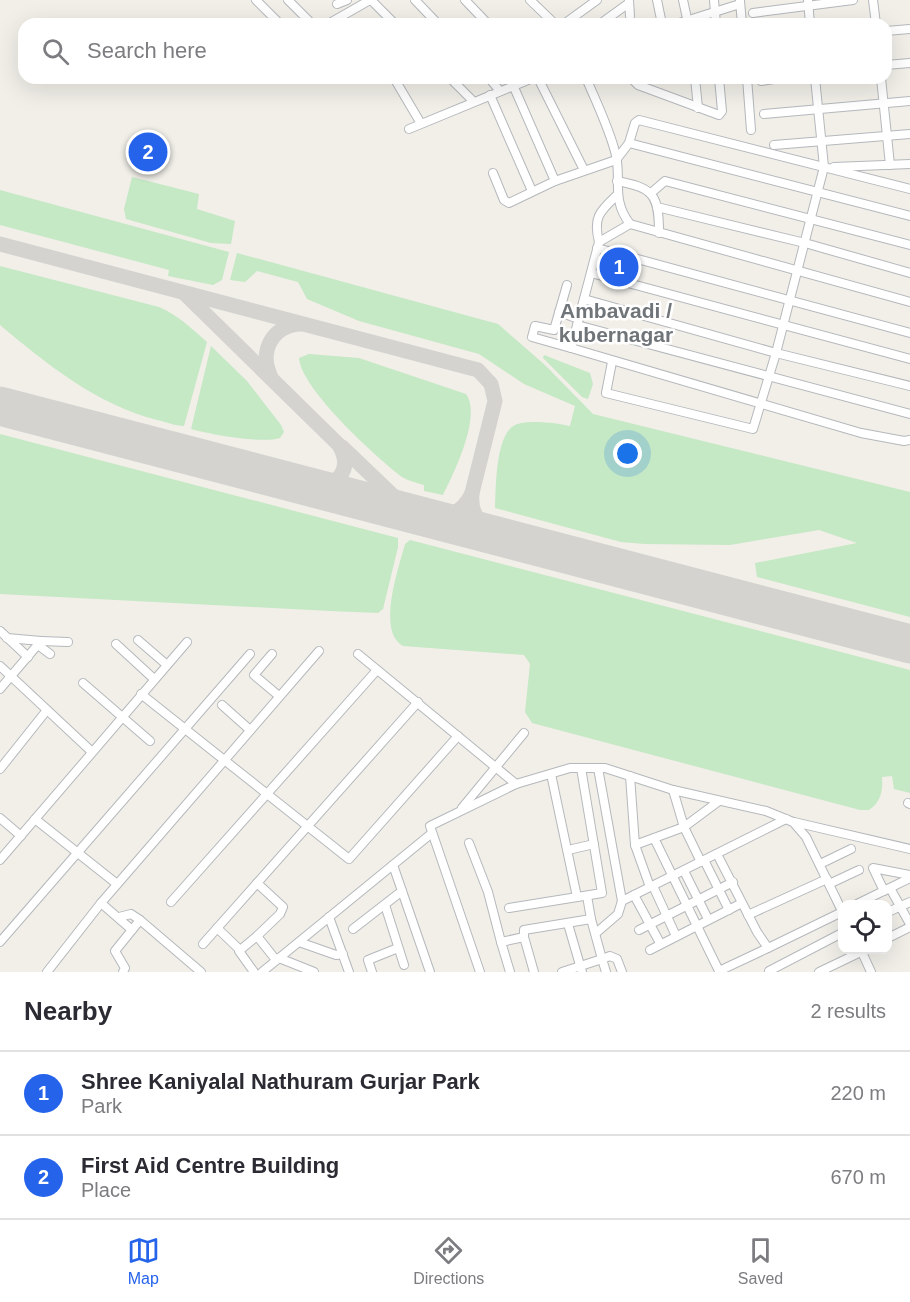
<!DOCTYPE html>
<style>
:root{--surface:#fff;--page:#f7f7f7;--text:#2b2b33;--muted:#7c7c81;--line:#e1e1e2;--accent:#2563eb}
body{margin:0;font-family:Arial,sans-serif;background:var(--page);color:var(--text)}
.controls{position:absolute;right:18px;bottom:18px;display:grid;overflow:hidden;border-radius:12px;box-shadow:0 6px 24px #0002}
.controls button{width:54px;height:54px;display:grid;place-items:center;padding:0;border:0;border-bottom:2px solid var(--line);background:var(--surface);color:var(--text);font:30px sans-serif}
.you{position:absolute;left:628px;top:454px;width:21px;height:21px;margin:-15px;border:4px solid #fff;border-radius:50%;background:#1a73e8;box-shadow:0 0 0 9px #1a73e833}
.badge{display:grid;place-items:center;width:39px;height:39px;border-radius:50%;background:var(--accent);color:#fff;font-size:20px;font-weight:700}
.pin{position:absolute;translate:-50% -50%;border:3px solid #fff;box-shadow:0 2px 6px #0006}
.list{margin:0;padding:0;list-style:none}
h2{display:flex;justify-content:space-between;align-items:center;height:78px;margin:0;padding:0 24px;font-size:26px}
h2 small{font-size:20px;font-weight:400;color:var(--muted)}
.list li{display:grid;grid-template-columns:39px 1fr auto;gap:18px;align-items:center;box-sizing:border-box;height:84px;padding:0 24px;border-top:2px solid var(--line)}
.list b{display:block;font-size:22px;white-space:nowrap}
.list p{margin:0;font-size:20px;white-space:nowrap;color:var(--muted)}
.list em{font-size:20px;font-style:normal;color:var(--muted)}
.icon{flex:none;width:33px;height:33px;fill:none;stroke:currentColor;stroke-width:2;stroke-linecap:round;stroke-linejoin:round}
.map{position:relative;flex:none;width:910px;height:972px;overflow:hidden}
.search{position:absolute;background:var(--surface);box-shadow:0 6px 24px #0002;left:18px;right:18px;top:18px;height:66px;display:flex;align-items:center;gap:15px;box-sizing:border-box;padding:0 21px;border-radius:18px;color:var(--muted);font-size:22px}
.sheet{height:246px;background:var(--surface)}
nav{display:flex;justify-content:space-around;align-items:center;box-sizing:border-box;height:84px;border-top:2px solid var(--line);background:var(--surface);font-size:16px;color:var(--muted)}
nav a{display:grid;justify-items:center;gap:3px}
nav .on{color:var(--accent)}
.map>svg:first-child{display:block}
.green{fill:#c5e8c5}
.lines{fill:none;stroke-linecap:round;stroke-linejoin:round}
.taxiway{stroke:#d4d3d0;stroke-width:15}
.runway{stroke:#d4d3d0;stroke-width:39}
.minor-casing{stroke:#b5b8bc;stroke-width:10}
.minor{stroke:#fff;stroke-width:8}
.labels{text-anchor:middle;stroke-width:5;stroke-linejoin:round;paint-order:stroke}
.district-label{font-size:21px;font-weight:bold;fill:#70757a;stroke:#fff}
</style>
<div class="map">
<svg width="910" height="972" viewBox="0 0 910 972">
<rect width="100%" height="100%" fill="#f1efe8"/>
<g class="green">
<polygon points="132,177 199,194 197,209 235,221 231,244 211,243 126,219 124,209"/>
<polygon points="0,190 229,252 222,280 213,285 168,276 169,270 0,225"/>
<polygon points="603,252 642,263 636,283 596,271"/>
<path d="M237,253L498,324L545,365L593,414L910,492V617L757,577L755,563L857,543L819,530L730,545L645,544L621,542L495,508C496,489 495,435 515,425C525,419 559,423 570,426L575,406L524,384L479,354L359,321L307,299L298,282L257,271L245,282L230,280Z"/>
<path d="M0,266L159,307C178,315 191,328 207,342L184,426C176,426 166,422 157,420C96,404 48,365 0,325Z"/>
<path d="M211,346L247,381L281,425L284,432L280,438C262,444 209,434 191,429Z"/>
<path d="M309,354L359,358L466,394C482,416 454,473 443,495L424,491V485C417,483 409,481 402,477C377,458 301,389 299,358Z"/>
<polygon points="544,355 590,373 593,384 588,399 582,397 543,358"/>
<polygon points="0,434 398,538 398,547 383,609 378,613 330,611 0,594"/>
<path d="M410,540L910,670V793L894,789L892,776L882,777C883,791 881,802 869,810H860L532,723L525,712L530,664L524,655L403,646C376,632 399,567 405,544Z"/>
</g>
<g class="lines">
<g class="taxiway">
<path d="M0,244L478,370L491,384L495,401L472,493C469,521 487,530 510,539"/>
<path d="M185,294L339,445C354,471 337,486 311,488"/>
<path d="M271,377C258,351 273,325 301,324"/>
<polyline points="342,447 411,513"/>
<path d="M423,517C446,518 462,515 472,493"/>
</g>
<polyline class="runway" points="0,406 910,644"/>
<defs>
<g id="minor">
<polyline points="256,0 280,24"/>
<polyline points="288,0 312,24"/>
<polyline points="371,0 395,24"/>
<polyline points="415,0 438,24"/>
<polyline points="465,0 488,24"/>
<polyline points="530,0 555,24"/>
<polyline points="657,0 662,24"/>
<polyline points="683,0 688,23"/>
<polyline points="714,0 716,24"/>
<polyline points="808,0 810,24"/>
<polyline points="873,0 876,24"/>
<polyline points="629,1 630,16"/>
<polyline points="740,1 742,24"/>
<polyline points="337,4 347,0"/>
<polyline points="753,13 853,0"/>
<polyline points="236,23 236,24"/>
<polyline points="328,24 370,0"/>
<polyline points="564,24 597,0"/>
<polyline points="600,24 629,3"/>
<polyline points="676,24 740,4"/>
<polyline points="886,31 910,29"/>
<polyline points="886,65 910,63"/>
<polyline points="394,78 420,122"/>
<polyline points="450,78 473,101"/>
<polyline points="489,78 500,91"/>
<polyline points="538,78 584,170"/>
<path d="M586,78C596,101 607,124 614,148C624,176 609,197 630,224L910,302"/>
<polyline points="631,78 638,85 719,115 722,111 719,78"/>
<polyline points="695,78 698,108"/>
<polyline points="747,78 751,130"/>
<polyline points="881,78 890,165"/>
<polyline points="761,81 780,78"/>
<polyline points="513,85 555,181"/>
<polyline points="490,95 532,191"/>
<polyline points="764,114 910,101"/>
<polyline points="409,129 533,78"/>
<polyline points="629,143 910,216"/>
<polyline points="774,145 910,134"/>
<polyline points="834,167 910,164"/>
<polyline points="493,173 504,200 509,203 555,181 616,160 629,143 635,123 639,120 910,189"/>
<path d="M617,181C653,188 659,194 659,233"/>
<polyline points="651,193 665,181 910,245"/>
<polyline points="657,207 805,243 910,273"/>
<polyline points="630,224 599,242 571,348 861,433 904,441 910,440"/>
<path d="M599,242C593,218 599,212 616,196"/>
<polyline points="597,248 910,333"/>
<polyline points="591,273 910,359"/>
<polyline points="567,285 554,330 535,326 532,337 571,348"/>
<polyline points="584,299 776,353 910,386"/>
<polyline points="559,312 579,319"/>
<polyline points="577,325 910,414"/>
<polyline points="612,362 606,393 753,429 776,353 824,167 815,78"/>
<polyline points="0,631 28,657"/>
<polyline points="7,638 41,641"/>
<polyline points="138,640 167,665"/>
<polyline points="116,644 154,679"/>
<polyline points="38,645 50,654"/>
<polyline points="272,654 254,675 279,696"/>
<polyline points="358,654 516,784"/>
<polyline points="0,666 91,751"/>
<polyline points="83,683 150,741"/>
<polyline points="0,689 41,641 68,642"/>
<polyline points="141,694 349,859 458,736"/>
<polyline points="222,705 250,730"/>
<polyline points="598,768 622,901 786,819"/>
<polyline points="0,769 47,710"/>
<polyline points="551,774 577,897"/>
<polyline points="630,776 635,845 684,827 701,862"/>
<polyline points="673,790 684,827 719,801"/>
<polyline points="908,803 910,804"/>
<polyline points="462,808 524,733"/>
<polyline points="0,818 21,836"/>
<polyline points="35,819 117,884"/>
<polyline points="794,822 910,849"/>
<polyline points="654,838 719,971 768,948"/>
<polyline points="469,843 488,892 501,942"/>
<polyline points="635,845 650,887"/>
<polyline points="568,850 594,844"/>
<polyline points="717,854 757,932 768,948 842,912"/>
<polyline points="0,860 187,642"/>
<polyline points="704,860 729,910"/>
<polyline points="820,864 851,849"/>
<polyline points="393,865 430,972"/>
<polyline points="684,871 708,919"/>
<polyline points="257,883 283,907 280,914 257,936 276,960"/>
<polyline points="829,884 859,870"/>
<polyline points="653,886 676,936"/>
<polyline points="890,888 910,924"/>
<polyline points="884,891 873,868 910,875"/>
<polyline points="634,895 660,943"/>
<polyline points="171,902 377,670"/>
<polyline points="101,903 132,930"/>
<polyline points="857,904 910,878"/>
<polyline points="385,905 404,965"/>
<polyline points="509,908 602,893 581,768"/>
<polyline points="888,912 910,902"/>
<polyline points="748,915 827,879"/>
<polyline points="119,917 131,914 140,920"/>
<polyline points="329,917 349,972"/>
<polyline points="568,924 582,972"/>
<polyline points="217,928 239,949"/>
<polyline points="353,929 402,891"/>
<polyline points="639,930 733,882"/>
<polyline points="596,933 618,914 622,901"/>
<polyline points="524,937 534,972"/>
<polyline points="888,938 910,927"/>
<polyline points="0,942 250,654"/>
<polyline points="299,942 336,955 343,954"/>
<polyline points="203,944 418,702"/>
<polyline points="650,950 742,903"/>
<polyline points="861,950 871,972"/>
<polyline points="279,958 314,972"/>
<polyline points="769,971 842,933"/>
<polyline points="47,972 101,903 319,651"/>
<polyline points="123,972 125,968 115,951 140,920 201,972"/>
<polyline points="254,972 239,951 257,936"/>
<polyline points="262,972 432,833"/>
<polyline points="372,972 368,960 398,948"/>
<polyline points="480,972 430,826 516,784 570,768 605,768 673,790 766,811 793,822 806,837 842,911"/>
<polyline points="510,972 501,942 524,937 524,930 591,919 587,896"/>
<polyline points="562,972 602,959 591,919"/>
<polyline points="606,972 602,959 610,956 617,959 622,972"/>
<polyline points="819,972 865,950"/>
</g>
</defs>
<use href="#minor" class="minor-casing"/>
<use href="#minor" class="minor"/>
</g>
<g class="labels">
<g class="district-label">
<text x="616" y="318">Ambavadi /<tspan x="616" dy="24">kubernagar</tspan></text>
</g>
</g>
</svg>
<div class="controls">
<button><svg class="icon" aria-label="locate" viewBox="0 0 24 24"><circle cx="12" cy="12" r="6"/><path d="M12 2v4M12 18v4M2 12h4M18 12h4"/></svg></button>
</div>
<div class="you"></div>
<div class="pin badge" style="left:619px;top:267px">1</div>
<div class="pin badge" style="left:148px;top:152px">2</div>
<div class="search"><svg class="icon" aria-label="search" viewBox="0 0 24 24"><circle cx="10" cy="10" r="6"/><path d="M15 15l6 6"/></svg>Search here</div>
</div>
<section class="sheet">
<h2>Nearby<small>2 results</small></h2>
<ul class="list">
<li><span class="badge">1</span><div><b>Shree Kaniyalal Nathuram Gurjar Park</b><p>Park</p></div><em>220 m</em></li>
<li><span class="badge">2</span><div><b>First Aid Centre Building</b><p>Place</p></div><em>670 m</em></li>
</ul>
</section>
<nav>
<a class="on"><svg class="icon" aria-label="map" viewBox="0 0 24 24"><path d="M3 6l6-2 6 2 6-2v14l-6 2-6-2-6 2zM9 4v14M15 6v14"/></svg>Map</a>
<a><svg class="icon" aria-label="directions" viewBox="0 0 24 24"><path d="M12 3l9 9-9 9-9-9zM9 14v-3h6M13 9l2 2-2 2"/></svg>Directions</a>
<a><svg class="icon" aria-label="saved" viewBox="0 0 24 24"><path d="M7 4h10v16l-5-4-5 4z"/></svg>Saved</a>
</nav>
